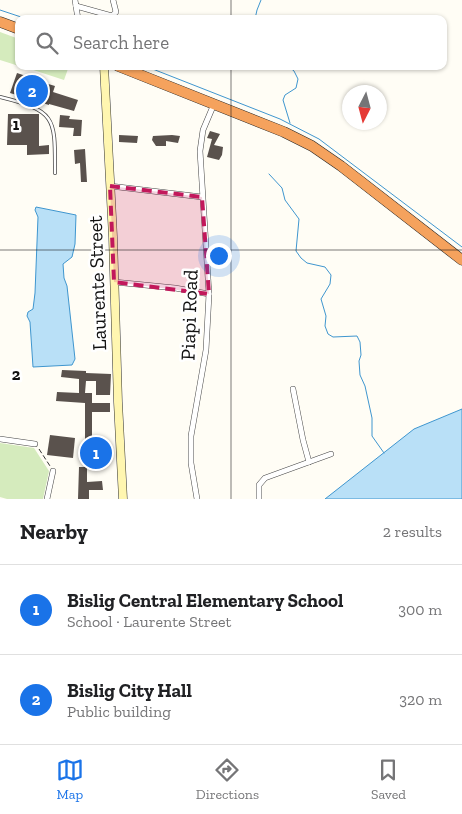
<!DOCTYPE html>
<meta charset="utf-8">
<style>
:root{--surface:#fff;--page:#f2f2f2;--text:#202124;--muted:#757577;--line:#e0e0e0;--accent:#1a73e8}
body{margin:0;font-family:"Zilla Slab",serif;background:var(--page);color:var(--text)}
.compass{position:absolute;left:342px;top:85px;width:45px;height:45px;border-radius:50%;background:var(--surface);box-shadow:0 1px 4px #0004;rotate:186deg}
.you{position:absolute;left:218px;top:255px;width:18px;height:18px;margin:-12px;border:4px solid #fff;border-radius:50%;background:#1a73e8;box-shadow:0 0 0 8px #1a73e833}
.badge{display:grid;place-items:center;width:32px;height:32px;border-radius:50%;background:var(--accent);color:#fff;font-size:16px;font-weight:700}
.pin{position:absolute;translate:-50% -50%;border:2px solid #fff;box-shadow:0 1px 5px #0006}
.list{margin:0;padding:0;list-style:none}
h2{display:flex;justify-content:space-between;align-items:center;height:65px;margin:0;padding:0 20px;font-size:21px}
h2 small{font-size:16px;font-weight:400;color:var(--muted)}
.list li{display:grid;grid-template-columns:32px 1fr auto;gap:15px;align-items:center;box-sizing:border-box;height:90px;padding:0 20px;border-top:1px solid var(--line)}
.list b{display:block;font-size:19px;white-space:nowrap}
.list p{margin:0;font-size:16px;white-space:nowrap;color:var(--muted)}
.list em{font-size:16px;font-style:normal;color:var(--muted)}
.icon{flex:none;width:28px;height:28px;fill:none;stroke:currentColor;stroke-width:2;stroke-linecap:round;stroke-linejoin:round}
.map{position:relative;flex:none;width:462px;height:499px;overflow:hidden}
.search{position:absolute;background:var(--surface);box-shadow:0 1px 4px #0004;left:15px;right:15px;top:15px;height:55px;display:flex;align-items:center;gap:12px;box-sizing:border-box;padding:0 18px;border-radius:10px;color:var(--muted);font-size:19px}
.sheet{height:245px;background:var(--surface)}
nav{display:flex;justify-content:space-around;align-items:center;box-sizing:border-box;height:70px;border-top:1px solid var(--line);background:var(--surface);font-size:14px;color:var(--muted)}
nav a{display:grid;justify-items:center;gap:2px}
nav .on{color:var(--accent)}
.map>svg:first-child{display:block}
.green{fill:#d5ebbd}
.water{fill:#b9e0f7;stroke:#3f96cf}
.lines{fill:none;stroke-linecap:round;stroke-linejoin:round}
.stream{stroke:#3f96cf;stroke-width:1}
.building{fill:#5a524d}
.lane-casing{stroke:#444;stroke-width:4}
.street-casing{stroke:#444;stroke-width:6}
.secondary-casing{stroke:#333;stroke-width:9}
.highway-casing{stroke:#222;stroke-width:11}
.path{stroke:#333;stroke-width:1;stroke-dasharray:5 2.5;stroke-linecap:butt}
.lane{stroke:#fff;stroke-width:2.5}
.street{stroke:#fff;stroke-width:5}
.secondary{stroke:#fff6b0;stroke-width:8}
.highway{stroke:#f5a25d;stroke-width:10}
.marked{fill:#c2185b;fill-opacity:0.2;stroke:#c2185b;stroke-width:4;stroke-dasharray:10 6;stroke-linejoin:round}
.grid{fill:none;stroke:#111;stroke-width:1;stroke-opacity:0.55}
.labels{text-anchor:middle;stroke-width:5;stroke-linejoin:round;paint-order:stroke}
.street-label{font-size:20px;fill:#111;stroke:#fff}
.grid-label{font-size:16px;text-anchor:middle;font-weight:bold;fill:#111;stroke:#fff;stroke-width:5;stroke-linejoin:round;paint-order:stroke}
</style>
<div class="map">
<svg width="462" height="499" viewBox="0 0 462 499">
<rect width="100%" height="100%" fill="#fffdf5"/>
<g class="green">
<polygon points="0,32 19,39 19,66 0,60"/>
<polygon points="21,66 69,66 64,80"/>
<polygon points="0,443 34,448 49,471 43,499 7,499 0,497"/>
</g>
<g class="water">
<polygon points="36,207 76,215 75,244 72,257 63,264 64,278 67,286 75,359 72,365 33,367 30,322 27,316 28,312 33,309 35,293 38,217 35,210"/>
<polygon points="462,409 462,499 325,499 414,429"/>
</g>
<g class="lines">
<g class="stream">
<polyline points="0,10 27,19"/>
<polyline points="255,19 257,10 261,0"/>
<polyline points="145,66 280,119 319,139 462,247"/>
<polyline points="288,66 294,71 298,79 296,88 285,95 283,100 290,123"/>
<polyline points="269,174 282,188 285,200 299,219 296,251 301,258 307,263 325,267 331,275 330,284 321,299 326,316 325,326 328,334 333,337 357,336 360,342 361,355 359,361 360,375 365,386 372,418 372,436 384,453"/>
</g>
</g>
<g class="building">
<polygon points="17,73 26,76 23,83 43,89 45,83 55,86 53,92 78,100 74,111 49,104 49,105 10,93"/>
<polygon points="8,114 39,114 39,146 49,145 49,154 27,155 27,145 7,145"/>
<polygon points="60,115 70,116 69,119 82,120 81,136 73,136 74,128 59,127"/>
<polygon points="210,131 220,134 214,145 223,147 222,155 219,160 207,157 212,139 207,138"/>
<polygon points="119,135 138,136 137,143 119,142"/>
<polygon points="172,135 180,136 178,143 166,141 166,146 156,146 152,140 153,136"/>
<polygon points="85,149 87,182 81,182 80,163 75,164 74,150"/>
<polygon points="62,370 86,371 86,373 111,374 110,395 96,395 96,381 86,381 85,393 92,393 92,403 110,403 110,412 92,412 92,449 85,449 85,403 56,401 57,392 79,393 79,379 61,377"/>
<polygon points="50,435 75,438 73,458 47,455"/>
<polygon points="79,467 87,467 87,482 102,481 103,490 89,490 89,499 78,499"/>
</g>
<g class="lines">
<defs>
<path id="lane" d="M0,97C57,111 55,118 55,173"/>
<g id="street">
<polyline points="75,0 78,19"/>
<polyline points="76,6 112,16 116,12 113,0"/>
<polyline points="110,186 202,197"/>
<polyline points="114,282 175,288 209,294"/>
<polyline points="293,389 303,440 309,462"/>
<polyline points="0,439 35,444"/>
<polyline points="47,499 53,471"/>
<polyline points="197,499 191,463 191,436 206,350 209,294 200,151 203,130 214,104"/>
<polyline points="259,499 259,485 265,478 331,454"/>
</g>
<polyline id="secondary" points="104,66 113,237 118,402 123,499"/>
<g id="highway">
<polyline points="0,22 19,29"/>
<polyline points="118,66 284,132 312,146 341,166 462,260"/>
</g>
</defs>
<use href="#lane" class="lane-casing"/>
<use href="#street" class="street-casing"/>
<use href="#secondary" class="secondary-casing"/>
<use href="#highway" class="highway-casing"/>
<polyline class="path" points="39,449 50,466"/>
<use href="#lane" class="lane"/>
<use href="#street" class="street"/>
<use href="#secondary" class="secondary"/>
<use href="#highway" class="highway"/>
</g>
<path class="marked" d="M110,186L202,197L209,294L114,282Z"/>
<path class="grid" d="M231,0V19M231,66V499M0,250H462"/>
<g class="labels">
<g class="street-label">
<text transform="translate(97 283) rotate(-92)" y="7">Laurente Street</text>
<text transform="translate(189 315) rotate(-88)" y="7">Piapi Road</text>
</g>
</g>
<g class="grid-label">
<text x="16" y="130">1</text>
<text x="16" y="380">2</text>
</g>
</svg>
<svg class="compass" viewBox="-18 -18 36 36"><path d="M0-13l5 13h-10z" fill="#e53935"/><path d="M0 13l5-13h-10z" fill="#757577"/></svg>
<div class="you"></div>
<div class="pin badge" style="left:96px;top:453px">1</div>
<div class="pin badge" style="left:32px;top:91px">2</div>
<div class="search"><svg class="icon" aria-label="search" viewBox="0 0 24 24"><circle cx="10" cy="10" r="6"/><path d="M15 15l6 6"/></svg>Search here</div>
</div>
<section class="sheet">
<h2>Nearby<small>2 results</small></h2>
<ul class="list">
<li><span class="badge">1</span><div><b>Bislig Central Elementary School</b><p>School · Laurente Street</p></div><em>300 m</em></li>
<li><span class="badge">2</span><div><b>Bislig City Hall</b><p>Public building</p></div><em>320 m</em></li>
</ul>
</section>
<nav>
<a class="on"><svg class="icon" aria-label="map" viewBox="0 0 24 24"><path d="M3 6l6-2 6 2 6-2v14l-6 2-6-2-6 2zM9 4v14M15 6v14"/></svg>Map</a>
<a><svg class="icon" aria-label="directions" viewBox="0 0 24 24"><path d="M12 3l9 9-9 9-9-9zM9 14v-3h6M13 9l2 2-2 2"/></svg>Directions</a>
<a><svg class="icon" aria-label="saved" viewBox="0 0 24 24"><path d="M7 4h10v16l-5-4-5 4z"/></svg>Saved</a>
</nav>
